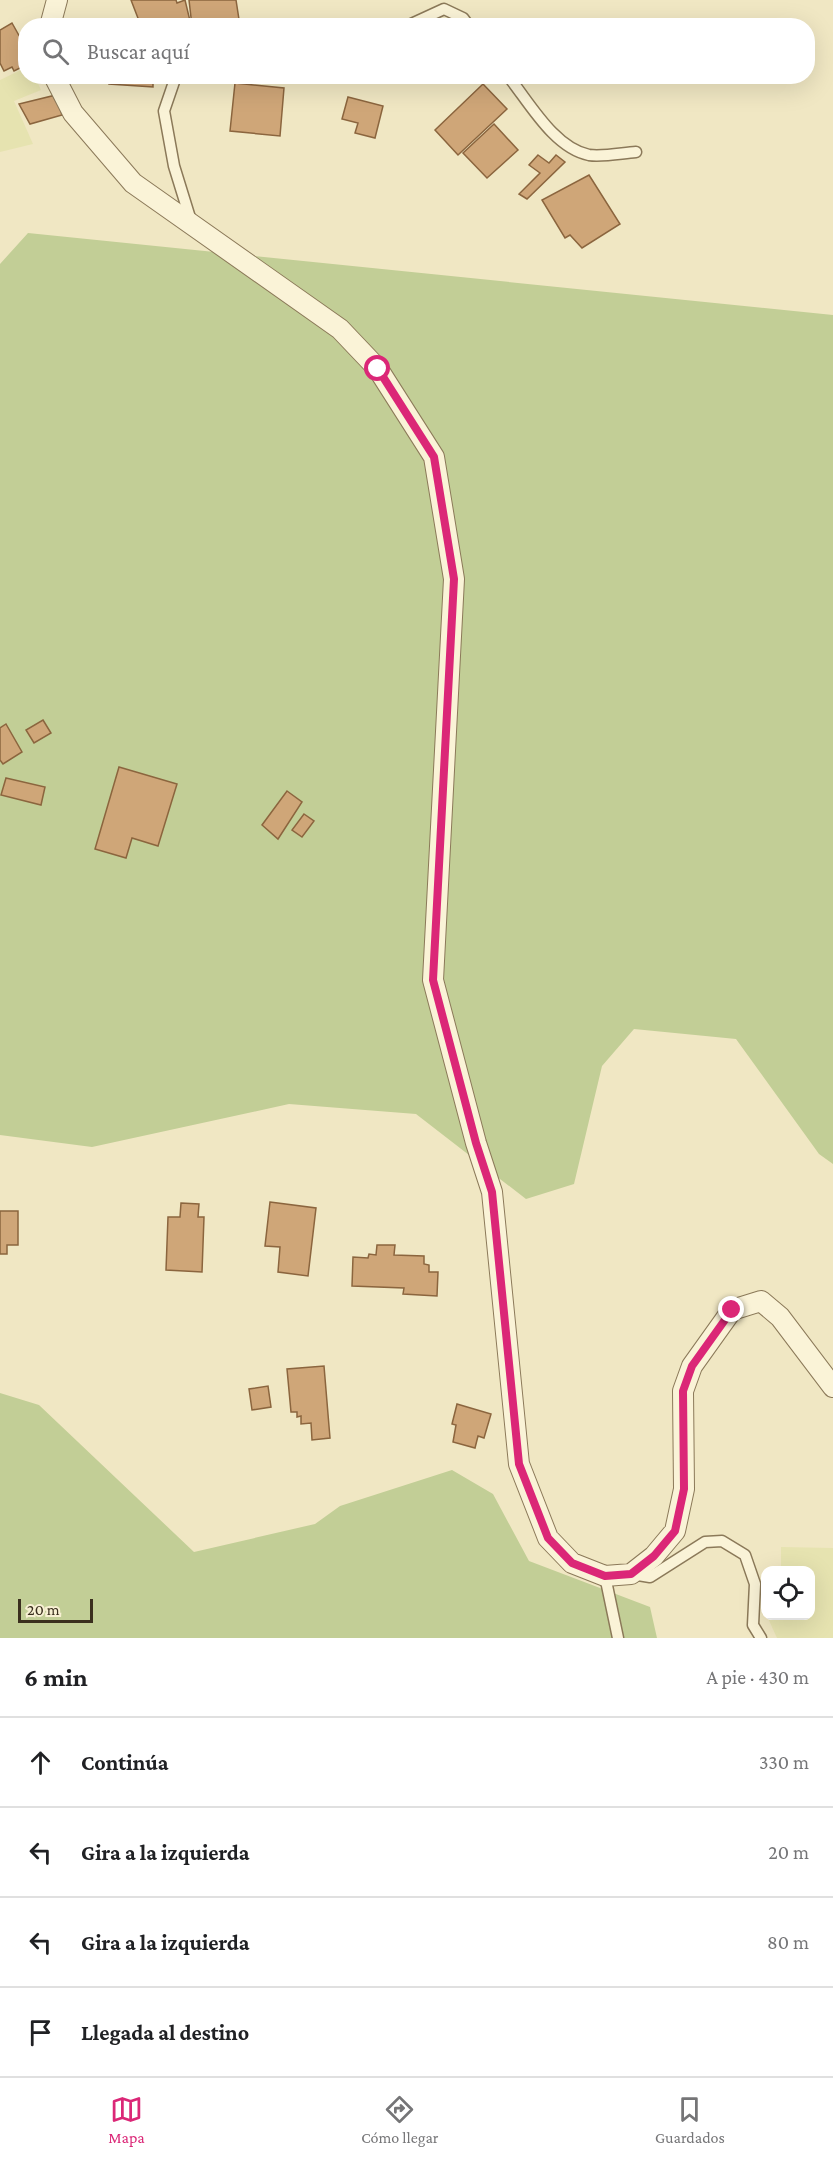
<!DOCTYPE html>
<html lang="es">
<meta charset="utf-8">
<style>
:root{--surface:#fff;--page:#f2f2f2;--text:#202124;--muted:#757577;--line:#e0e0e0;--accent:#db2777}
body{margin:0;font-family:"Crimson Pro",serif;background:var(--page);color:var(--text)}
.controls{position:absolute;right:18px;bottom:18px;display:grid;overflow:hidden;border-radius:12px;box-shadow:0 6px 24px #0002}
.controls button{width:54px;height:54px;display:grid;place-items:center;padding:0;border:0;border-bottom:2px solid var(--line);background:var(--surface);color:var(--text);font:30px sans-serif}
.scale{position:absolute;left:18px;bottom:15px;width:75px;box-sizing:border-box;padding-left:6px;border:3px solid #3a2f1e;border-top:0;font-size:16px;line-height:21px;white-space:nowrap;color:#3a2f1e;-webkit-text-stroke:4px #f7f0d3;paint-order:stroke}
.stop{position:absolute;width:18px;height:18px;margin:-14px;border:4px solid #db2777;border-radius:50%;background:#fff}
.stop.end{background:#db2777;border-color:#fff;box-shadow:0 2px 6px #0008}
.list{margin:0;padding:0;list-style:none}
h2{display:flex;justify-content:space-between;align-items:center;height:78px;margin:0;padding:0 24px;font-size:26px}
h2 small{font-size:20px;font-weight:400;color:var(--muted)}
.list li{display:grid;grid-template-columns:39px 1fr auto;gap:18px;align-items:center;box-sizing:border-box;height:90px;padding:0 24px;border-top:2px solid var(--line)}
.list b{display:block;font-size:22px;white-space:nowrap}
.list em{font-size:20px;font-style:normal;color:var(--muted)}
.icon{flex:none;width:33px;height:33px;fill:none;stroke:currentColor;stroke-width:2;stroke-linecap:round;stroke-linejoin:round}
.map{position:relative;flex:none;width:833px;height:1638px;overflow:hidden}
.search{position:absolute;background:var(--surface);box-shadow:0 6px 24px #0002;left:18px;right:18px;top:18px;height:66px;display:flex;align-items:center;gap:15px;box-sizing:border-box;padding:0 21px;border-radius:24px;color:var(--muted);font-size:22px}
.sheet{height:438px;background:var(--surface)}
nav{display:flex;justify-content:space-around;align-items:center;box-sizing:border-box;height:84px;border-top:2px solid var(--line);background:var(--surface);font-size:16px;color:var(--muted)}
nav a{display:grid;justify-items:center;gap:3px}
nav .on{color:var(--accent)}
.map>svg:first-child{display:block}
.farmland{fill:#e6e3b0}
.green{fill:#c2ce96}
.building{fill:#cfa678;stroke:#8b653e;stroke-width:1.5}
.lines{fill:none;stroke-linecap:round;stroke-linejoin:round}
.service-casing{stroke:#8b7959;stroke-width:13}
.minor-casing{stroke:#8b7959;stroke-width:22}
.service{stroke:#faf3d7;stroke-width:10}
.minor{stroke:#faf3d7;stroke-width:20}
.route{stroke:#db2777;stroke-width:8}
</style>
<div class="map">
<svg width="833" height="1638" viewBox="0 0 833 1638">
<rect width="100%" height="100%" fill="#f0e7c3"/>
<g class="farmland">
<polygon points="25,68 26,76 35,77 41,90 14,101 33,144 0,152 0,80"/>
<polygon points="781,1547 833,1548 833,1638 777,1638 767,1616 810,1616 810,1570 781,1570"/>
</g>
<g class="green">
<polygon points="28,233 833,315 833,1164 819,1154 736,1039 634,1029 602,1066 574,1184 526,1199 416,1114 289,1104 92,1147 0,1135 0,264"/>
<polygon points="0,1393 39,1405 194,1552 315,1524 340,1506 452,1470 493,1494 529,1561 650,1607 657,1638 0,1638"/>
</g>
<g class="building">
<polygon points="131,0 176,0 177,3 185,0 191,25 141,26"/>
<polygon points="189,0 236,0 240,26 192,26"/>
<polygon points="12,23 26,48 26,65 14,71 12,67 4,71 0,63 0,30"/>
<polygon points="110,76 153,76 153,87 109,84"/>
<polygon points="235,83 284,88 280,136 230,131"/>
<polygon points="483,84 507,109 458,155 435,130"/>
<polygon points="56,95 62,115 30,124 19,104"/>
<polygon points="348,97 383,106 375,138 355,133 358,123 342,119"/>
<polygon points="494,124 518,150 487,178 463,153"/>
<polygon points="538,155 549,163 556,155 565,162 527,199 519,194 540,173 529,165"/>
<polygon points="589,175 620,224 582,248 570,235 565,238 542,200"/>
<polygon points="43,720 51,733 34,743 26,730"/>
<polygon points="6,724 22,752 3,764 0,760 0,728"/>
<polygon points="119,767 177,784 158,846 132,838 126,858 95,849"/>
<polygon points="6,778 45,787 41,805 1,795"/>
<polygon points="287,791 302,802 278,839 262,825"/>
<polygon points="304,814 314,821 302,837 292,830"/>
<polygon points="270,1202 316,1208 308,1276 278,1272 280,1247 265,1246"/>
<polygon points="181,1203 199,1204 198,1217 204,1217 202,1272 166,1270 168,1217 180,1217"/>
<polygon points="0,1211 18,1211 18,1245 7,1245 7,1254 0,1254"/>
<polygon points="377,1245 395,1245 394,1255 424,1256 424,1264 429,1265 429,1272 438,1272 437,1296 403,1294 404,1288 352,1286 353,1257 368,1258 369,1254 376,1255"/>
<polygon points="324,1366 330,1438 312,1440 311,1423 301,1424 301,1416 297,1417 297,1412 291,1412 287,1369"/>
<polygon points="268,1386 271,1407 252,1410 249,1389"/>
<polygon points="457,1404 491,1414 484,1438 478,1436 475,1448 453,1442 456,1425 452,1424"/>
</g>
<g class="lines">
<defs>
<g id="service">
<polyline points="407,26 444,9 463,18 469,26"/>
<polyline points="176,76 164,111 174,166 191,221"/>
<path d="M508,76C529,102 554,148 589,155C603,157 622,153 636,152"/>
<polyline points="632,1574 650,1577 705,1542 722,1541 745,1555 755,1584 753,1625 761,1638"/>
<polyline points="605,1576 618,1638"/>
</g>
<g id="minor">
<polyline points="50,26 57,0"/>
<polyline points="54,76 73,113 133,183 340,329 378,369 434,457 454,579 433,980 476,1143 492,1192 519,1464 548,1538 572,1563 605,1576 631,1574 654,1556 675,1531 684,1489 683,1391 692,1366 732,1310 761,1301 780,1317 833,1387"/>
</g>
</defs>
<use href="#service" class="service-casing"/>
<use href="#minor" class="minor-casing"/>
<use href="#service" class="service"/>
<use href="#minor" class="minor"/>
</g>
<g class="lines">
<polyline class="route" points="378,369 434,457 454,579 433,980 476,1143 492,1192 519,1464 548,1538 572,1563 605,1576 631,1574 654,1556 675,1531 684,1489 683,1391 692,1366 732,1310"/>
</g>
</svg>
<div class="controls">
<button><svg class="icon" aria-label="locate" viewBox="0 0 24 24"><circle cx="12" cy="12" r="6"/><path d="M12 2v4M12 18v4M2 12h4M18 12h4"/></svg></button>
</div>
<div class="scale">20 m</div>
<div class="stop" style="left:378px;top:369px"></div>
<div class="stop end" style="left:732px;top:1310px"></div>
<div class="search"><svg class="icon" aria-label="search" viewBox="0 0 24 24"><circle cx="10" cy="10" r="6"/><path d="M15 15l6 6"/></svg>Buscar aquí</div>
</div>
<section class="sheet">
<h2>6 min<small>A pie · 430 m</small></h2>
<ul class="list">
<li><svg class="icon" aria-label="ahead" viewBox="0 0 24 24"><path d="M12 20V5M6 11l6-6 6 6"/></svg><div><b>Continúa</b></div><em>330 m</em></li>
<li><svg class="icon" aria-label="left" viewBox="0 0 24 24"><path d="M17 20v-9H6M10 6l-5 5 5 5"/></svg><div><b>Gira a la izquierda</b></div><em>20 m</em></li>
<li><svg class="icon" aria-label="left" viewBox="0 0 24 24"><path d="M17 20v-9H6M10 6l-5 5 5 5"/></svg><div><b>Gira a la izquierda</b></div><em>80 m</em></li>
<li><svg class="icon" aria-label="arrive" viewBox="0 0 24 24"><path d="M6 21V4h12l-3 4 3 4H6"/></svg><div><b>Llegada al destino</b></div></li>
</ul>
</section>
<nav>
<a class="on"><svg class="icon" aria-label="map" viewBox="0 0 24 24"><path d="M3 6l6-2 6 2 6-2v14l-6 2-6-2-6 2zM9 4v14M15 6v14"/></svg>Mapa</a>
<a><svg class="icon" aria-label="directions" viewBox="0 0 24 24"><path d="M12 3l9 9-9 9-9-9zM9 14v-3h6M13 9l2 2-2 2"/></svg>Cómo llegar</a>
<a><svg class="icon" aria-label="saved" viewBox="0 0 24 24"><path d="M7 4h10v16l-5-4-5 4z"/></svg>Guardados</a>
</nav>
